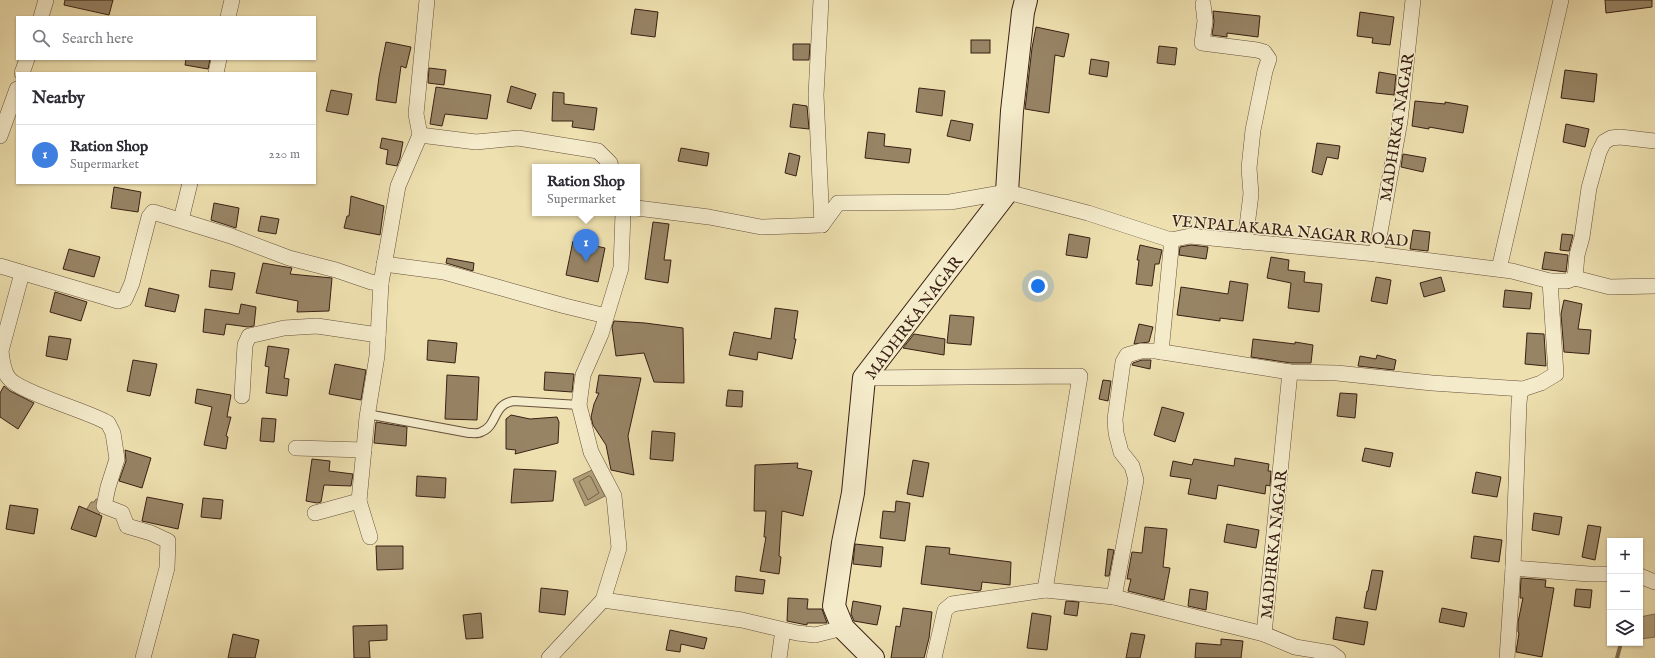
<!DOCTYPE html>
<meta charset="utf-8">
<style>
:root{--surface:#fff;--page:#f7f7f7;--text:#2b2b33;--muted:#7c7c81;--line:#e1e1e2;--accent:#8f2418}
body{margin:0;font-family:"IM FELL English",serif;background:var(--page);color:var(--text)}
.controls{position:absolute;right:12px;bottom:12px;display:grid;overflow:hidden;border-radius:0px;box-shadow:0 1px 3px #0004}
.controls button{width:36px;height:36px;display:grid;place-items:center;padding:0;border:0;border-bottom:1px solid var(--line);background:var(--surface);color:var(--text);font:20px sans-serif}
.you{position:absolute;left:1038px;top:286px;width:14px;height:14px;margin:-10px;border:3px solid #fff;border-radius:50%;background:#1a73e8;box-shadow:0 0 0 6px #1a73e833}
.badge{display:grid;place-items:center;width:26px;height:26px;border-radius:50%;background:var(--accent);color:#fff;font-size:13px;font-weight:700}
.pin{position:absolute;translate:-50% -33px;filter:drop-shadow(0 1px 2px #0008)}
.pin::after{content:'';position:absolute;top:21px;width:14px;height:12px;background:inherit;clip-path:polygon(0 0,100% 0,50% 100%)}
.popup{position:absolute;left:532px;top:164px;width:108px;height:52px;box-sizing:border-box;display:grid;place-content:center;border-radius:0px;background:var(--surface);filter:drop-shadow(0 1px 3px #0005);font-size:13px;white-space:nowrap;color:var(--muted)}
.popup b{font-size:15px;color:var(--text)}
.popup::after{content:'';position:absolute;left:50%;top:100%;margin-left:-8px;border:8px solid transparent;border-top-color:var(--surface)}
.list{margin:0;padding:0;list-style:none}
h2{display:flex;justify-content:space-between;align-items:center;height:52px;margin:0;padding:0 16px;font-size:17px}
h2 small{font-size:13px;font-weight:400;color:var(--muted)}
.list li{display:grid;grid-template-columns:26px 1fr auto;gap:12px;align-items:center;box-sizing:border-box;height:60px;padding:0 16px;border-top:1px solid var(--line)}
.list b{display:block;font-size:15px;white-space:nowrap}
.list p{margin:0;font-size:13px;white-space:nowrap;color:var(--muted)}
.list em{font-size:13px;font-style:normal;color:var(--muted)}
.icon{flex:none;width:22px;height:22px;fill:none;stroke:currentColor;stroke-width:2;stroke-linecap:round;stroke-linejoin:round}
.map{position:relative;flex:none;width:1655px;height:658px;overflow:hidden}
.search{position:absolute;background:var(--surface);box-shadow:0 1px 3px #0004;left:16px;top:16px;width:300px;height:44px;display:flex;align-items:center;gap:10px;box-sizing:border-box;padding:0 14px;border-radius:0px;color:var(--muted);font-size:15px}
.panel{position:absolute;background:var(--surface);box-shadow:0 1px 3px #0004;left:16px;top:72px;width:300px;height:112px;border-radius:0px}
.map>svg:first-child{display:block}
.water{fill:#b09f7a;stroke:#806c51}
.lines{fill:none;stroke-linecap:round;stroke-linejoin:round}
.shore{stroke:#746047;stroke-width:1}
.stream{stroke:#806c51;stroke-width:4}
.building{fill:#978465;stroke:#392014}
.lane-casing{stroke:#66503b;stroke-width:10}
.street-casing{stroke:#66503b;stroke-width:16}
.secondary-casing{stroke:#392014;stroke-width:24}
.lane{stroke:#f4ebcb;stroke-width:8}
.street{stroke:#f4ebcb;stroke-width:15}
.secondary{stroke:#f4ebcb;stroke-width:22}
.labels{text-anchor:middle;stroke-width:3;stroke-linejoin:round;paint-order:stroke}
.street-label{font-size:16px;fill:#392014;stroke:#f4ebcb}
</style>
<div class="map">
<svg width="1655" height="658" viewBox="0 0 1655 658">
<rect width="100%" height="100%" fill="#eee0af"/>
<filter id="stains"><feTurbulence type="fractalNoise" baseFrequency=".005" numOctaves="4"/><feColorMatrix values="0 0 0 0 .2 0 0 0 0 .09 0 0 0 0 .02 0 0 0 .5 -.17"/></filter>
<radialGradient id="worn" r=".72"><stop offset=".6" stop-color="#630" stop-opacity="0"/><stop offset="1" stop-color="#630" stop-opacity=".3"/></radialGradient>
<g class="water">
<polygon points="592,470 605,496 585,506 573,479"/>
<polygon points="96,499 103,502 98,518 85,512 91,502 94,502"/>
<polygon points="1655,614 1655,637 1640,639 1640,617"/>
</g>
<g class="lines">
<polygon class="shore" points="589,476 591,477 599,493 588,500 579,482"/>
<polyline class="stream" points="1617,658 1621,643"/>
</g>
<g class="building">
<polygon points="65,0 113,0 109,15 64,5"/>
<polygon points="1605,0 1652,0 1652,7 1606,13"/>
<polygon points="635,9 658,12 655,37 631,34"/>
<polygon points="1213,11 1260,16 1258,37 1227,33 1227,37 1212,35 1214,22"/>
<polygon points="1360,12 1394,17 1390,45 1372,43 1373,38 1357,36"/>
<polygon points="1036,27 1069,34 1064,57 1055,55 1049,113 1025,109 1032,48"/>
<rect x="971" y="40" width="19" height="13"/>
<polygon points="386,42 411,47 406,68 401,66 396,103 376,100 379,77"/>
<polygon points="793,44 810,44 809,60 793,60"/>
<polygon points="1159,46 1177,48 1175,65 1157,63"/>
<polygon points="186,59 210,59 208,69 185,65"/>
<polygon points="1091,59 1109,62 1107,77 1089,74"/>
<polygon points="429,68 446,70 444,85 428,83"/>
<polygon points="1565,70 1597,74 1594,102 1561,98"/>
<polygon points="1379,72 1396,75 1394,95 1376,93"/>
<polygon points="511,86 536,94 531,109 507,102"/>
<polygon points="436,87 491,95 487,119 445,114 442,126 430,124"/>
<polygon points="919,88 945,91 942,116 916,112"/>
<polygon points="331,90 352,94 348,115 326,111"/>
<polygon points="553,92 564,93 564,104 597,108 594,130 572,127 573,121 552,121"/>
<polygon points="1415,101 1445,104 1445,102 1468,106 1463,133 1429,127 1429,129 1412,126"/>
<polygon points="793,104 807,106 809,129 790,127"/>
<polygon points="951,120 973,124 970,141 947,136"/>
<polygon points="1566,124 1589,129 1585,147 1563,142"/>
<polygon points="868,132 885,134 884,146 911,149 909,163 865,158"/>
<polygon points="382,138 403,142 400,158 397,166 386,164 388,150 380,148"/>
<polygon points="1317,143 1340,146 1338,159 1327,157 1322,175 1312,172"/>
<polygon points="681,148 709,153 707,166 678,161"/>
<polygon points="789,153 800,156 796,176 785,173"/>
<polygon points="1403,154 1426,158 1423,172 1401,167"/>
<polygon points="114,187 141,192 138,212 111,208"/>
<polygon points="351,196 384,206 380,235 344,228 347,216 349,216"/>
<polygon points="214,203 239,208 236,228 211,220"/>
<polygon points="261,216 279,219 276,234 258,231"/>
<polygon points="653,222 669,224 664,260 671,260 668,283 645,279"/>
<polygon points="1413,230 1430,232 1428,251 1410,249"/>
<polygon points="1069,234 1090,238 1087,258 1066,255"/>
<polygon points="1562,234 1573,235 1569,251 1560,250"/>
<polygon points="573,241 605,248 598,282 566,275"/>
<polygon points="1140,245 1162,250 1159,264 1155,264 1152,286 1136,284 1139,260 1137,260"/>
<polygon points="1191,245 1208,247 1206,259 1179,255 1180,247"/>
<polygon points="69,249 100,257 94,277 63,269"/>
<polygon points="1545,252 1568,255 1566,272 1542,269"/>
<polygon points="1271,257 1289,260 1288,270 1305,272 1304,282 1322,284 1319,312 1288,308 1291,283 1267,278"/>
<polygon points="447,258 474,263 473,271 446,263"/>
<polygon points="263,263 292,268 290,274 332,278 329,311 297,312 298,301 256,293"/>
<polygon points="211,270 235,273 232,290 209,287"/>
<polygon points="1376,277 1391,280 1387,304 1371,301"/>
<polygon points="1441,277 1445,291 1424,297 1420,283"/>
<polygon points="1230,281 1248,284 1243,321 1220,318 1220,321 1177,315 1181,287 1228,294"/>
<polygon points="149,288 179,295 175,312 145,306"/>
<polygon points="1505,290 1532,293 1530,309 1503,307"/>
<polygon points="55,292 87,302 81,321 50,312"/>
<polygon points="1564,300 1582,304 1578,329 1591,330 1589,354 1564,352 1561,314"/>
<polygon points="241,304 256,307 254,326 248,327 226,324 224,335 203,332 205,309 239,314"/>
<polygon points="775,308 798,311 794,339 796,339 792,359 758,352 757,360 729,355 734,332 771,339"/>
<polygon points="950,315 974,317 971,345 947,343"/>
<polygon points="614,321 645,323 683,328 684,383 654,382 644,353 616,356 612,327"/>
<polygon points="1139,324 1153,327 1149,342 1134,344"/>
<polygon points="1527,333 1544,334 1546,366 1525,364"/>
<polygon points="914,334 945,339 944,355 903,348"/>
<polygon points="49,336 71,339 67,360 46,356"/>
<polygon points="1253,339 1295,344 1295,342 1313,345 1311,363 1291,363 1251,357"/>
<polygon points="428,340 457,343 455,363 427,360"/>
<polygon points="268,346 289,349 284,378 289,379 287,396 266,393 269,367 265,366"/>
<polygon points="1377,355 1396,360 1394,370 1358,366 1360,356 1376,359"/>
<polygon points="133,360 157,364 150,396 127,391"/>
<polygon points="1142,360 1151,360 1150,369 1132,365 1133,363"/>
<polygon points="335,364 366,370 361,400 329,394"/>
<polygon points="545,372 574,374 572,392 544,390"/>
<polygon points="447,375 479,377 477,420 445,419"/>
<polygon points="599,375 641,378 628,436 634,475 611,470 606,445 593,425 591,417 594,404 599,393 596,393"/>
<polygon points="1103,380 1111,381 1108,401 1099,399"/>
<polygon points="4,386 10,391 34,403 18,429 0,417 0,393"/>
<polygon points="197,389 231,395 227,417 231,417 226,436 228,437 226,449 204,445 212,407 195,403"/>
<polygon points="728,390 743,391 742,407 726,406"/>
<polygon points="1340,393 1357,394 1355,418 1337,416"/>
<polygon points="1162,407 1184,413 1175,442 1154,435"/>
<polygon points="511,415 530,419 557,417 559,422 558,443 515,454 516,450 506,449 506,419"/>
<polygon points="262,418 276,419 274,442 260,441"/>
<polygon points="376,422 407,427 406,446 374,443"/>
<polygon points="652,431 675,433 673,461 650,459"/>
<polygon points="1365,448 1393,453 1390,467 1362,461"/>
<polygon points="125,450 151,458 142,488 119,481 126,461"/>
<polygon points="1235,458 1269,464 1268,471 1271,471 1270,486 1266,485 1265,494 1218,485 1216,499 1188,494 1191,479 1170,476 1173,461 1192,465 1194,459 1234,466"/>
<polygon points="312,459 330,461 329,471 353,474 351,486 324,485 321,502 317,503 306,501"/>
<polygon points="913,460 929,463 923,497 907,494"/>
<polygon points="798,463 797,468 812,471 803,516 782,511 779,556 781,557 779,574 760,571 766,537 764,537 766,511 754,511 755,465"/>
<polygon points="514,469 556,471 553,501 511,503"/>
<polygon points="1476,472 1501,477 1497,497 1472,493"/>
<polygon points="417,476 446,478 445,498 416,496"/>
<polygon points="147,497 183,504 178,529 142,521"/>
<polygon points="203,498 223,500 221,519 201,517"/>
<polygon points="896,501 910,503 905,541 880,538 883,511 895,512"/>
<polygon points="10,505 38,509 34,534 6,529"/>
<polygon points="79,506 102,516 96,537 71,529"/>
<polygon points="1534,513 1562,517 1559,535 1532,530"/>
<polygon points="1227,524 1259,530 1256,548 1224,542"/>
<polygon points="1588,525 1601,527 1595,560 1582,557"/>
<polygon points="1145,527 1167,529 1163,567 1170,568 1164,600 1128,591 1131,579 1127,579 1132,552 1142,553"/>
<polygon points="1474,536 1502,540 1499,562 1471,558"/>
<polygon points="855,544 883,547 881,567 853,564"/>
<polygon points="376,546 403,546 403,569 377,570"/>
<polygon points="926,546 950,548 949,554 1011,562 1010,585 982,582 981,590 979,591 921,584"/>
<polygon points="1108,549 1114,550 1109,576 1105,576"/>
<polygon points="1372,570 1383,571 1376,610 1364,608 1367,591 1368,591"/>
<polygon points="736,576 765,580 763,594 735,591"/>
<polygon points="1521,578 1546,580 1545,587 1554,588 1542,657 1516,652 1519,633 1518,632 1518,622 1523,598 1520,598"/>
<polygon points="541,588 568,591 565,615 539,612"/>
<polygon points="1190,589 1208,592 1206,610 1188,606"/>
<polygon points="1576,589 1592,590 1590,608 1574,606"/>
<polygon points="788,598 808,599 807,609 822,609 827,623 807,623 807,625 787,621"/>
<polygon points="853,601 881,606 877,625 854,621 851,614"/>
<polygon points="1066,601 1079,602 1077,616 1064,614"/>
<polygon points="903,608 932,612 929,638 924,658 891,658 896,626 900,627"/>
<polygon points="1442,608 1467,613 1464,627 1439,622"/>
<polygon points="481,613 483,638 466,639 463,615"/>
<polygon points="1032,613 1051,616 1047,650 1027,648"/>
<polygon points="1336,617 1368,622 1364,645 1333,639"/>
<polygon points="387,625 387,640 369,641 370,658 354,658 353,626"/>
<polygon points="670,630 707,638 704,649 681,644 680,652 666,650"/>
<polygon points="1131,633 1145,635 1140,658 1126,658"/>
<polygon points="233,634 259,640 255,658 228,658"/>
<polygon points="1221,639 1243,641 1241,658 1195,658 1196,643 1221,645"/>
</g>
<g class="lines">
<defs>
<path id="lane" d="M367,414L469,433C472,433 478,434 481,432C498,426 492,404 514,401L579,405"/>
<g id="street">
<polyline points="821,0 816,95 822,225"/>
<polyline points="1203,4 1205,21 1202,43 1257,50 1264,52 1269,59 1265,71 1253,130 1249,168 1251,194 1245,242"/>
<polyline points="41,17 46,0"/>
<polyline points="228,17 232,0"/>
<polyline points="22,73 27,59"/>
<polyline points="216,73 219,59"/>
<polyline points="420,135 476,142 518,138 598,151 610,163 611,167"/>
<polyline points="0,136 17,89"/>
<polyline points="637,208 709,217 761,227 822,225 838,203 950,202 1007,192 1088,213 1171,240 1190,236 1376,254 1512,271 1550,281 1567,281 1575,278 1577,255 1582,237 1589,188 1599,152 1604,142 1611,138 1620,137 1655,141"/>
<polyline points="181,220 190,183"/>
<polyline points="1376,254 1400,121 1413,0"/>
<polyline points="384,264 444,272 565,306 606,316"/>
<polyline points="0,266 118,301 125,299 132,283 149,217 153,212 231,236 289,258 336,270 371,282 381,283 398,186 420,135 416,114 427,0"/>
<polyline points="1499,269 1561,0"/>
<path d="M22,273L1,351C2,359 3,370 8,377C17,392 89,411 108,423L113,433L117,459L108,487L104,506L122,513L127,526L151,533L168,541L167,568L143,658"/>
<polyline points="1575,278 1610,287 1655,286"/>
<polyline points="1161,352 1171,249 1171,240"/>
<polyline points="864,378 1080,376 1045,590"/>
<polyline points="242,396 245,345 249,336 284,328 317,326 378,335"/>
<polyline points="296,448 364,450"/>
<polyline points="315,513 359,501"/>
<polyline points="370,537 359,501 367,417 377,356 381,283"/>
<polyline points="1513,568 1589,574 1610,574"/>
<polyline points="1640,576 1655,582"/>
<polyline points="1114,597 1136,480 1132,466 1121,452 1116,433 1115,419 1123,362 1127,355 1141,351 1156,351 1290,372 1337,373 1432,383 1523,389"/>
<polyline points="603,600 742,620 797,633 815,635 843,628"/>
<polyline points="1264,634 1290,372"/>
<polyline points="549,658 603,600 619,548 614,496 591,452 579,405 583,375 601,334 621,268 623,213"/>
<polyline points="779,658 783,630"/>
<polyline points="934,658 945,610 952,604 1045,590 1114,597 1264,634 1295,647 1331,653 1338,658"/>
<polyline points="1507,658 1513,568 1519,403 1520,394 1523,389 1541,383 1556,374 1550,281"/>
</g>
<polyline id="secondary" points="873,658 843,628 834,606 843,543 853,493 864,378 1007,192 1012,111 1023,12 1026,0"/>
</defs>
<use href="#lane" class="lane-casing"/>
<use href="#street" class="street-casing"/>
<use href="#secondary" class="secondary-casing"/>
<use href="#lane" class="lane"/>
<use href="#street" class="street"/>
<use href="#secondary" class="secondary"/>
</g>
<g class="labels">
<g class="street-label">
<text transform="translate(1396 127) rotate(-81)" y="6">MADHRKA NAGAR</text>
<text transform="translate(1290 230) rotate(5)" y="6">VENPALAKARA NAGAR ROAD</text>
<text transform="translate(913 317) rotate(-53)" y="6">MADHRKA NAGAR</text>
<text transform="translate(1273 544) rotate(-84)" y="6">MADHRKA NAGAR</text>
</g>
</g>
<rect width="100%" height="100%" filter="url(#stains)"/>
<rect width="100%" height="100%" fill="url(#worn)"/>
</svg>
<div class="controls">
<button>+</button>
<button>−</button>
<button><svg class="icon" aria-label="layers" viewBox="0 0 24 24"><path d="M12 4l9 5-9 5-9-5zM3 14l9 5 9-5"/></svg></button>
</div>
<div class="you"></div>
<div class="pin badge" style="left:586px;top:262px;background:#3f7fe0">1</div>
<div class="popup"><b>Ration Shop</b>Supermarket</div>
<div class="search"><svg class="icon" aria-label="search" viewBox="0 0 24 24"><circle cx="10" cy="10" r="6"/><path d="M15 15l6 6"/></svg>Search here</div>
<section class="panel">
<h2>Nearby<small></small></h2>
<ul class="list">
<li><span class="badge" style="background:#3f7fe0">1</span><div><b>Ration Shop</b><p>Supermarket</p></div><em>220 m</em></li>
</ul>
</section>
</div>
